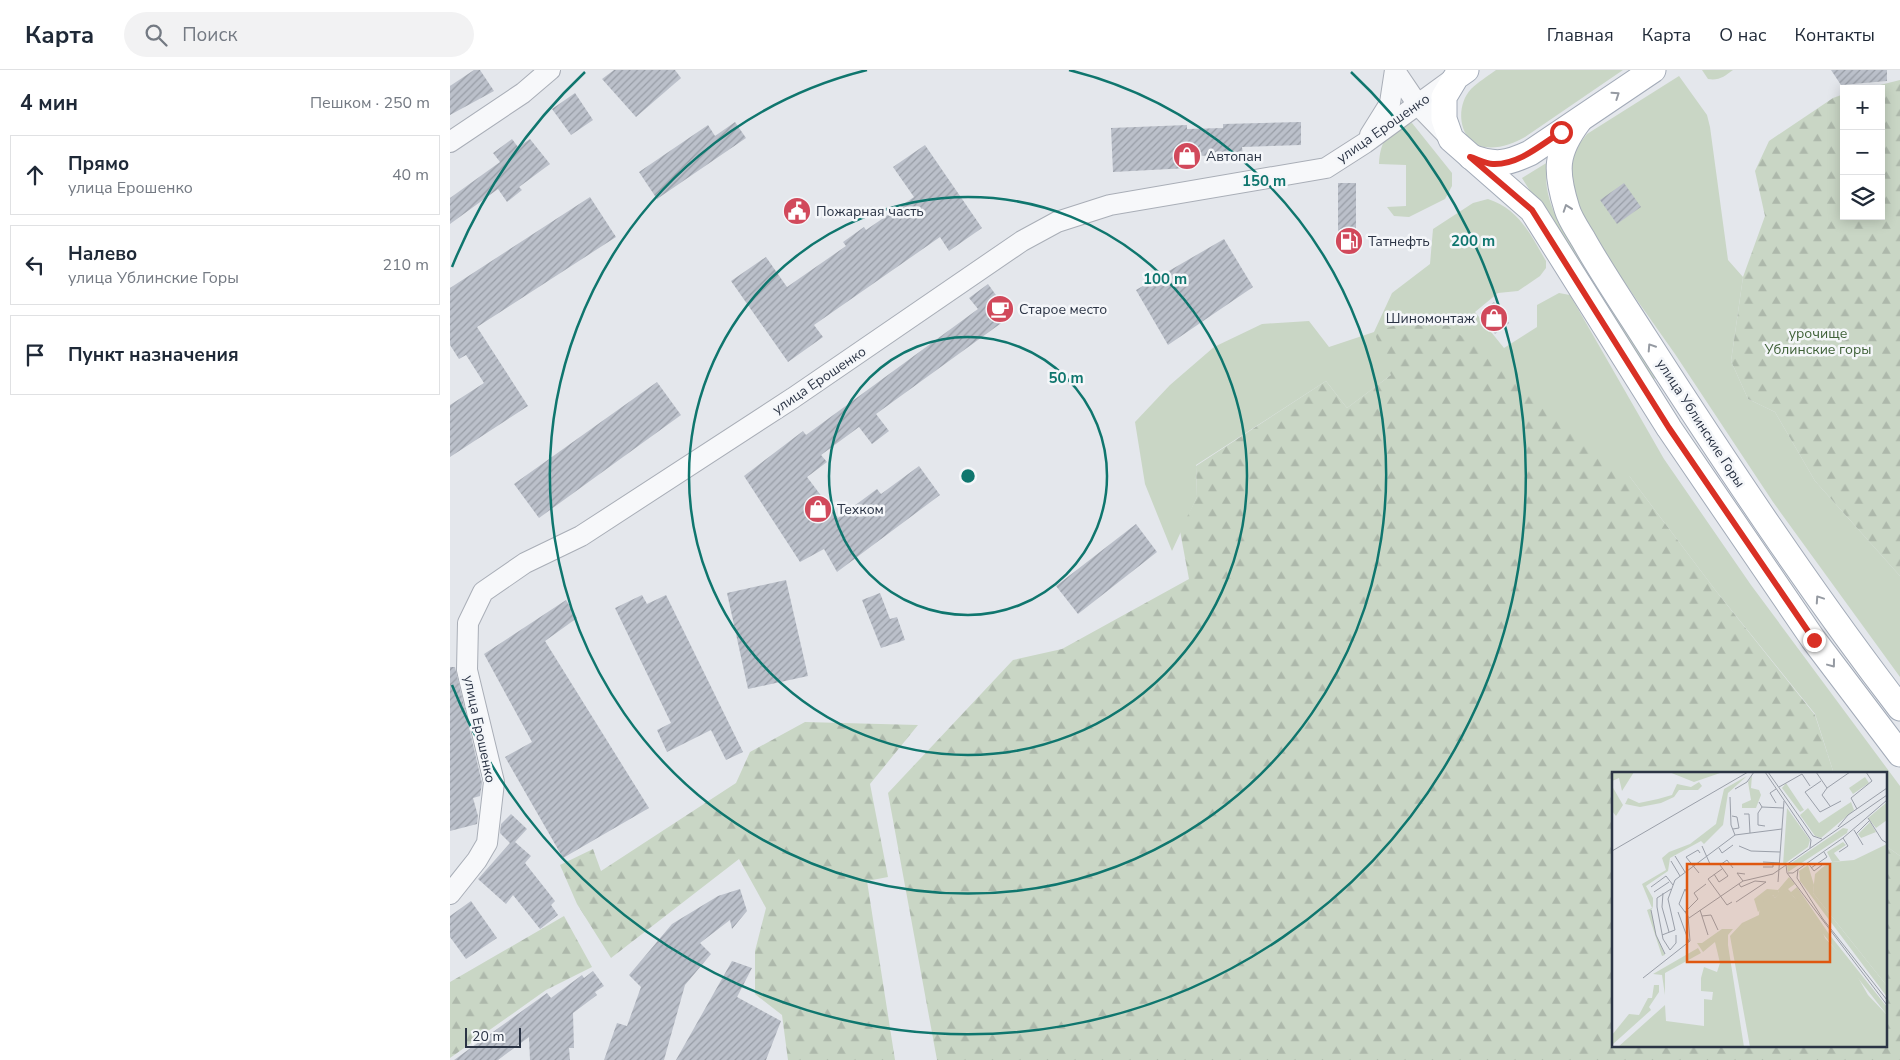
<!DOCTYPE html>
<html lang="ru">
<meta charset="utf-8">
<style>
:root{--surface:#fff;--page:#f2f2f3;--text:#1f2937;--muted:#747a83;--line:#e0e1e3}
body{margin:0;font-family:"Nunito Sans",sans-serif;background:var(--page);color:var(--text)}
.controls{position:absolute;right:15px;top:15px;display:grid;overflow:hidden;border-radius:0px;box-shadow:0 2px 12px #0003}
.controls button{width:45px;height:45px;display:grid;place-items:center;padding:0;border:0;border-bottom:1px solid var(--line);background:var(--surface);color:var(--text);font:25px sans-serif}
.scale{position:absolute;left:15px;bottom:12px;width:56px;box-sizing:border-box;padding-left:5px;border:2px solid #2b3445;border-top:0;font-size:14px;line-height:18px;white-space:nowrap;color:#2b3445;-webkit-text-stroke:4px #f4f6f9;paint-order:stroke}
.stop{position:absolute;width:15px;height:15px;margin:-11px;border:4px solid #d93025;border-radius:50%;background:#fff}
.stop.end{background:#d93025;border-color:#fff;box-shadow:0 1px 5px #0008}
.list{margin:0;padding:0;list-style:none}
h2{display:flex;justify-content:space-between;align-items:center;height:65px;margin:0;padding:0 20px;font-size:21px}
h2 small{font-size:16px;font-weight:400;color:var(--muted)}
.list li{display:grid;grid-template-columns:32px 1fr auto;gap:15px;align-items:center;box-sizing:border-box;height:80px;margin:0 10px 10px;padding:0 10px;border:1px solid var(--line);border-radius:0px}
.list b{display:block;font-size:19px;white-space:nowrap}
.list p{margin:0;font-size:16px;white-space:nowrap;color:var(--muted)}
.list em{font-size:16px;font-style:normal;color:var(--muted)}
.icon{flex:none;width:28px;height:28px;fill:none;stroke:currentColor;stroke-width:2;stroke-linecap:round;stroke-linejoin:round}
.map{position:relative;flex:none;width:1450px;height:990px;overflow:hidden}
header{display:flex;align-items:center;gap:30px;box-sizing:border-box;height:70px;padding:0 25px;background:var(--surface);border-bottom:1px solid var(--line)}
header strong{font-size:24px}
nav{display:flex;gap:28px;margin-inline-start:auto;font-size:18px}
.search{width:350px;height:45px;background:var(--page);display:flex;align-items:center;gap:12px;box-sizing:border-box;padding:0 18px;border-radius:28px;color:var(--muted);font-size:19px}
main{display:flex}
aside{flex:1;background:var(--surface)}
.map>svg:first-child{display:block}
.grass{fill:#c9d6c5}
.forest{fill:url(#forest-firs)}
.building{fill:url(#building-hatch)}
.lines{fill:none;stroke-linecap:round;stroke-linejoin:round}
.minor-casing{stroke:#a9aeb7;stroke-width:22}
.major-casing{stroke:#a3abb8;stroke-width:27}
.minor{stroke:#f7f8fa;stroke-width:20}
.major{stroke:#fff;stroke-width:25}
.oneway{stroke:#959aa2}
.route{stroke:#d93025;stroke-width:6}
.ring{fill:none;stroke:#0f766e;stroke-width:2.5}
.labels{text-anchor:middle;stroke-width:5;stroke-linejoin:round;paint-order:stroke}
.street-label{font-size:14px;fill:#2b3445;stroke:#f4f6f9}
.poi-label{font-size:14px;fill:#2b3445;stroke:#f4f6f9;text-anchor:start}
.park-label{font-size:14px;fill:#3f6138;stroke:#f4f6f9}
.inset-road{fill:none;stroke:#9a9fa9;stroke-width:1}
.view{fill:#df570f;fill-opacity:0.15;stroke:#df570f;stroke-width:2.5}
.inset-edge{fill:none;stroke:#2b3445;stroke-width:2.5}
.centre{fill:#0f766e;stroke:#f4f6f9;stroke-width:2.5}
.ring-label{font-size:15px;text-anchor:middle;font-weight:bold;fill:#0f766e;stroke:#f4f6f9;stroke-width:5;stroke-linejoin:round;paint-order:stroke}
</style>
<header>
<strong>Карта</strong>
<div class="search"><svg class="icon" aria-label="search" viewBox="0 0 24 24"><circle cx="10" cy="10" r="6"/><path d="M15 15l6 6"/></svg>Поиск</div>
<nav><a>Главная</a><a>Карта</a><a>О нас</a><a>Контакты</a></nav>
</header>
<main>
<aside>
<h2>4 мин<small>Пешком · 250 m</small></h2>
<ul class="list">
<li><svg class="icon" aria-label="ahead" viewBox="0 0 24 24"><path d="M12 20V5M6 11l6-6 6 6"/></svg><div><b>Прямо</b><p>улица Ерошенко</p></div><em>40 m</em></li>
<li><svg class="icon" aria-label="left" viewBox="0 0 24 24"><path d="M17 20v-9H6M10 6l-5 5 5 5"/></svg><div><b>Налево</b><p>улица Ублинские Горы</p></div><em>210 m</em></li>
<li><svg class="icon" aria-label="arrive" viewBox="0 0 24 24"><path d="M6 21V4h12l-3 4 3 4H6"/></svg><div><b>Пункт назначения</b></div></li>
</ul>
</aside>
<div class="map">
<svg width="1450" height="990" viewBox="0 0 1450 990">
<defs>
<pattern id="forest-firs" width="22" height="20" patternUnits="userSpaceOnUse" patternTransform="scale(1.25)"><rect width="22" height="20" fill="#c9d6c5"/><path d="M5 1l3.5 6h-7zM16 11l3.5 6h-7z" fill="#adb8ab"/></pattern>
<pattern id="building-hatch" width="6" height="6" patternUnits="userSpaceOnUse" patternTransform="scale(1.25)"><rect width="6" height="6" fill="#bbc0ca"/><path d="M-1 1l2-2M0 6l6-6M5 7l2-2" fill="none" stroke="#989da6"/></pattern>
</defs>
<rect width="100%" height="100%" fill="#e4e7ec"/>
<g class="grass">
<path d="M1046,0H1173L1075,67C1062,74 1049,79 1034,77C1008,72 1005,36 1021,19C1028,12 1038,6 1046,0Z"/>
<path d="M1252,0H1283C1275,6 1269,11 1258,9Z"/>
<polygon points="1229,6 1257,45 1260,57 1278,190 1293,207 1281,291 1298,329 1325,342 1365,411 1450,506 1450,607 1323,432 1225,284 1146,172 1130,143 1121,103 1122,88 1126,78 1137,64"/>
<path d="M962,53L1002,103V116L995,129L959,147L944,146L937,137L956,136V95L929,94C930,71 938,59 962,53Z"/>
<path d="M1098,92C1094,110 1097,125 1104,142L1208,306L1200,312L1072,108Z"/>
<path d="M1038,129C1070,140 1080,164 1096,191V198L1090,206L1068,221L1048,223L1025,242L1054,278L1087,257V235L1109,223L1120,225L1214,389L1301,515L1450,716V786L1436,776V704H1384L1365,644L1266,521L1180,407L941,305L897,338L876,311L746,395L747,427L722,481L695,414L685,352L720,315L764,277L812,254L859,251L879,277L924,262L942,223L980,194L983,159L1023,133Z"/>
</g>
<g class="forest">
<polygon points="1450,10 1450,506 1365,411 1325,342 1298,329 1281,291 1293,207 1315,146 1305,101 1319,71 1383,28 1394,24 1394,146 1431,146 1431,19 1414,19"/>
<polygon points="983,244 1090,327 1180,407 1266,521 1365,645 1384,704 1164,704 1164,976 1436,976 1436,776 1450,786 1450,990 487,990 438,723 563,590 612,579 739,509 730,461 747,427 746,396 876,311 897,338 941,305 924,262"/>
<polygon points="355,652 468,655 420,714 438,807 417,811 445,990 338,990 332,945 305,924 305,881 316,838 289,789 161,888 127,834 110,795 143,779 151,801 286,713 300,682"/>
<polygon points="114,846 142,897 96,920 0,988 0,912"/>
</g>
<g class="building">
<polygon points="24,0 30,0 44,21 0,45 0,16"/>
<polygon points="164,0 225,0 231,8 186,47 152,9"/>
<polygon points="1381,0 1437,0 1437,11 1391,15"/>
<polygon points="125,23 143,50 121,65 102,39"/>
<polygon points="285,52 296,68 207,129 189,102 258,55 265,66"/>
<polygon points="851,52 851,75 792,77 793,85 738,86 739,98 663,102 661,58 737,55 737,59 773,58 773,54"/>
<polygon points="62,69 68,77 80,69 100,94 69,117 72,120 57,132 48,119 0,154 0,128 50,92 43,83"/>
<polygon points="475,75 532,158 499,181 490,167 364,255 373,267 338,292 281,211 316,187 337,217 396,176 393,172 414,157 416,160 464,127 443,97"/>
<polygon points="888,113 906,113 906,178 891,178 891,159 888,161"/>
<polygon points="1174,113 1191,137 1167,154 1150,130"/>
<polygon points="140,127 166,167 27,257 78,336 0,387 0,335 34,313 16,285 9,289 0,275 0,218"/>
<polygon points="774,169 803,217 718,275 686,220"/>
<polygon points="538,214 561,246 426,344 439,361 422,374 409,357 371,385 377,392 357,407 388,448 427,419 431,424 469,396 490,425 387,502 374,479 350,492 294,406 353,361 356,365 528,239 519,228"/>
<polygon points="1044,232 1059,253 1045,264 1030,243"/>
<polygon points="207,312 231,345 89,448 64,414"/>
<polygon points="686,454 707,482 628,544 606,516"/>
<polygon points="336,510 358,606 298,619 277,523"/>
<polygon points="430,523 440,549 447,547 455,570 431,578 412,530"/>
<polygon points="192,525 197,534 216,525 293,682 276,690 261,660 217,682 207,660 221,653 165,538"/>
<polygon points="116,530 127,548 95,571 199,738 113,788 55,687 82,672 34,584"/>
<polygon points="0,597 5,597 32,713 30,726 23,728 28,746 27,754 0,761"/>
<polygon points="61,744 77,759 65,772 81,786 75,793 105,831 101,835 108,845 90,859 63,825 56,834 28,809 60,773 50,763 51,754"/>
<polygon points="290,819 297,841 282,859 280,850 250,873 261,884 235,915 214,990 154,990 167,953 177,956 191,917 179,905 222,854 268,826"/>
<polygon points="21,831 47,868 16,889 0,867 0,846"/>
<polygon points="282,891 302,898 287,927 331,951 316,990 226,990"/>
<polygon points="143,901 154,916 145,922 147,925 123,943 124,978 119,978 120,990 80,990 79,967 48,990 4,990 97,923 101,928 132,905 134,908"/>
</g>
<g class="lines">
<defs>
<g id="minor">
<polyline points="945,1 968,35 1000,68"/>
<polyline points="920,65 940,33 945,0"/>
<polyline points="0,72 73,23 100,0"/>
<polyline points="0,824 27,790 37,773 44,712 17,600 18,553 33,522 75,493 131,466 343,328 572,171 607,152 660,135 876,98 915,73 1004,8"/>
</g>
<g id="major">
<polyline points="1016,0 1006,7 994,27 994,49 1001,69 1082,140 1219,358 1363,569 1450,684"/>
<path d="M1129,51C1105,83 1105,101 1117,139C1120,149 1127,159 1133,169C1152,203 1174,235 1195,268C1276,394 1359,519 1450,638"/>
<path d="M1021,87C1046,96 1056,94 1080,83L1203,0"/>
</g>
</defs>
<use href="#minor" class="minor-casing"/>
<use href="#major" class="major-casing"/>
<use href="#minor" class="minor"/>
<use href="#major" class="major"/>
</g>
<defs><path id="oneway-chevron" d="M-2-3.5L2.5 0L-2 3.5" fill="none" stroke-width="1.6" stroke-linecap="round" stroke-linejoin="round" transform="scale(1.25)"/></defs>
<g class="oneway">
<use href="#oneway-chevron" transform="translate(1166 25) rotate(-34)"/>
<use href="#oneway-chevron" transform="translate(1117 138) rotate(-109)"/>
<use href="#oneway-chevron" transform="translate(1201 277) rotate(-123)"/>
<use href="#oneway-chevron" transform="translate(1369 529) rotate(-124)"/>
<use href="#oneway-chevron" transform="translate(1382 594) rotate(53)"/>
</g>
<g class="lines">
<path class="route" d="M1111,62C1091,75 1068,95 1043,94C1036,94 1027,89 1020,87L1082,140L1219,358L1364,570"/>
</g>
<g class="ring">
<circle cx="518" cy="406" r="139"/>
<circle cx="518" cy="406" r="279"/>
<path d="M619 0A418 418 0 1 1 417 0"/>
<path d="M2 197A557 557 0 0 1 135 2M901 2A557 557 0 1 1 2 615"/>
</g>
<defs>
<symbol id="shop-disc" viewBox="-11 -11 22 22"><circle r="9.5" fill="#d1495b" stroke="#f4f6f9"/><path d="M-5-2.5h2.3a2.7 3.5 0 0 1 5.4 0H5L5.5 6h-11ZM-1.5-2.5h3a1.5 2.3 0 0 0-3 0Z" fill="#fff"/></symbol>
<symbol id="civic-disc" viewBox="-11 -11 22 22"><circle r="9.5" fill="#d1495b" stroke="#f4f6f9"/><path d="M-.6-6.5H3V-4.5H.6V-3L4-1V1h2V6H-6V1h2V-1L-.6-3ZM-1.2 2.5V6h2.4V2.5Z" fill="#fff"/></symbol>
<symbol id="fuel-disc" viewBox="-11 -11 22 22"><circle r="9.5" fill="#d1495b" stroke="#f4f6f9"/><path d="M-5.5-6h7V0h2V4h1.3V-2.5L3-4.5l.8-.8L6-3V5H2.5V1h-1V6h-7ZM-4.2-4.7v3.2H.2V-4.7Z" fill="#fff"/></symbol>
<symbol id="cafe-disc" viewBox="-11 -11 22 22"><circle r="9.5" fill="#d1495b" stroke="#f4f6f9"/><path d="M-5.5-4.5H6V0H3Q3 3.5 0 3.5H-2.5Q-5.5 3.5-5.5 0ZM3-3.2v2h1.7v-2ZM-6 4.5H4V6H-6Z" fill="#fff"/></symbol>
</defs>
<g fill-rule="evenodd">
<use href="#shop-disc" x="721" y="70" width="32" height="32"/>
<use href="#civic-disc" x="331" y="125" width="32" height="32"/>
<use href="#fuel-disc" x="883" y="155" width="32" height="32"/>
<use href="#cafe-disc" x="534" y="223" width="32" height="32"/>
<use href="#shop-disc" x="1028" y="232" width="32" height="32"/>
<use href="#shop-disc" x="352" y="423" width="32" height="32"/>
</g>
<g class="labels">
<g class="street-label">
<text transform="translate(933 58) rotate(-35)" y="5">улица Ерошенко</text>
<text transform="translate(369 310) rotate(-34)" y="5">улица Ерошенко</text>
<text transform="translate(1251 353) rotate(57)" y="5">улица Ублинские Горы</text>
<text transform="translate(30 659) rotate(78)" y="5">улица Ерошенко</text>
</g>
<g class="poi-label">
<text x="756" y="91">Автопан</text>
<text x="366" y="146">Пожарная часть</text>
<text x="918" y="176">Татнефть</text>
<text x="569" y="244">Старое место</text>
<text x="1025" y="253" text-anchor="end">Шиномонтаж</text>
<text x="387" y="444">Техком</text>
</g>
<g class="park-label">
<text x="1368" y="268">урочище<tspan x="1368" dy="16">Ублинские горы</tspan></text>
</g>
</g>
<g transform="translate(1162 702)">
<rect width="275" height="275" fill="#e4e7ec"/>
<path d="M174,11L192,38L188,40L170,16ZM239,30L242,38L209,66L203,64L188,43L196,36L207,51ZM275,30V48L264,56L256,46ZM175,36L198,68L196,75L171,93ZM258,50L264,60L249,66L246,62ZM231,56L236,57L235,61L176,100L175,94ZM231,70L234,73L222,81L228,89L220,90L215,80ZM196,93L202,113L201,121L275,214V225L188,109L187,99ZM177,105L183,112L176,117L179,120L185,115L217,162L275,235V243L182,125L172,117L166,119L168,122L163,126L161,123L146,140L142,127L155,117L166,118Z" fill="#c9d6c5"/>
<path d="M0,0H22L10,19L7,6L0,9ZM140,3L139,16L147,18L149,23L144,36H130V32L139,28L136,10ZM135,4L116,21L111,53L92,72L89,69L58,86L56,99L34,114L41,126V134L40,137L39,138L44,163L53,183L50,184L35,138L40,136L30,112L54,98L50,86L57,80L78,72L104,52L112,17ZM87,10L90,14L86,18H67L62,25L49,31L28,35L13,32L16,26L27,31L46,27L60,23L65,12L79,15ZM0,14L11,33L4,44L0,39ZM275,72V214L201,121L203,102L211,95L220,90L242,88ZM172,116L191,133L209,156L213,166L240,195L256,223L275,243V275H138L118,164L130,151L147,143L148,131L161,123L163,126L167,122L166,118ZM110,157H121L116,163V173L132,275H6L53,233L54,249L92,254V227L100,228L101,220L89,219V206L92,195L105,200L108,191L103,170L91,180L85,171H90ZM86,176L89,181L53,201V223L50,203L41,202ZM42,213H47V220L37,235L39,238L0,273V263L17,242L27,243L36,226H40Z" fill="#c9d6c5"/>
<path d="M253,5L257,11L241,22L237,16Z" fill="#c9d6c5"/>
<path d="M57,0H111L82,10Z" fill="#c9d6c5"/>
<path class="inset-road" d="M153,0L199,68L198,76M156,0L201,64L210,67M204,0L215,16L238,0M209,9L193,20L208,40L229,29M167,15L190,2L198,14M215,16L210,23L218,34M123,17L135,10L142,0M164,17L158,21L164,31M118,25L119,53L123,63M147,30L150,35L171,36M150,35L146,41V53L153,54M245,37L239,26L260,9L254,0M132,42H137L138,61M120,44L125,45L127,56L121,57M256,46L270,68L275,71M226,55L236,43L275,16M242,58L251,73M244,62L257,49M90,74L98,92M127,74L139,79L168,80M107,76L110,81L121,73M0,79L136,0M227,80L236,74L231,66M63,84L73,100M59,89L68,104M151,90L168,91M196,91L202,99L210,93M151,95H161V90M199,96L215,85L212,80M110,97L96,107L115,133L120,130M186,97L185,106L211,147L275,228M87,101L74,85L86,78L88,81M175,101L275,233M175,101L174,93L275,23M176,101H181L231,66L275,28M102,102L107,110L116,104L108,93L115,88L121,96M131,109L125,101L133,102M166,110L172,29M39,115L54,104L61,113M59,117L45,126V135L51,167L58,178L64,171V163M42,120L57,110M51,121L50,135L57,160M124,130L154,110L143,109L129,115L127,112M39,138L44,163L53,182M88,138L96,163M66,140L77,170M73,140L86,127L82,121L94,112M90,144L99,143L106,158M77,146L131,109L161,102L174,93M50,163L63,158L56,127L63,108L123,63L170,57M31,206L78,169L76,144L67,132L73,117L75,121"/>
<path class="view" d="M75,92H218V190H75Z"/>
<rect width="275" height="275" class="inset-edge"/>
</g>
<circle cx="518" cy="406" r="8" class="centre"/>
<g class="ring-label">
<text x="814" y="116">150 m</text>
<text x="1023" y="176">200 m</text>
<text x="715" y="214">100 m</text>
<text x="616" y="313">50 m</text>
</g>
</svg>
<div class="controls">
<button>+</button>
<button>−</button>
<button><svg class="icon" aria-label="layers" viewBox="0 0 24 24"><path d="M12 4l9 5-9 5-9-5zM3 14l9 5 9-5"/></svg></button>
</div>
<div class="scale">20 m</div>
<div class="stop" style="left:1111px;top:62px"></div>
<div class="stop end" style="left:1364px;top:570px"></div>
</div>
</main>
